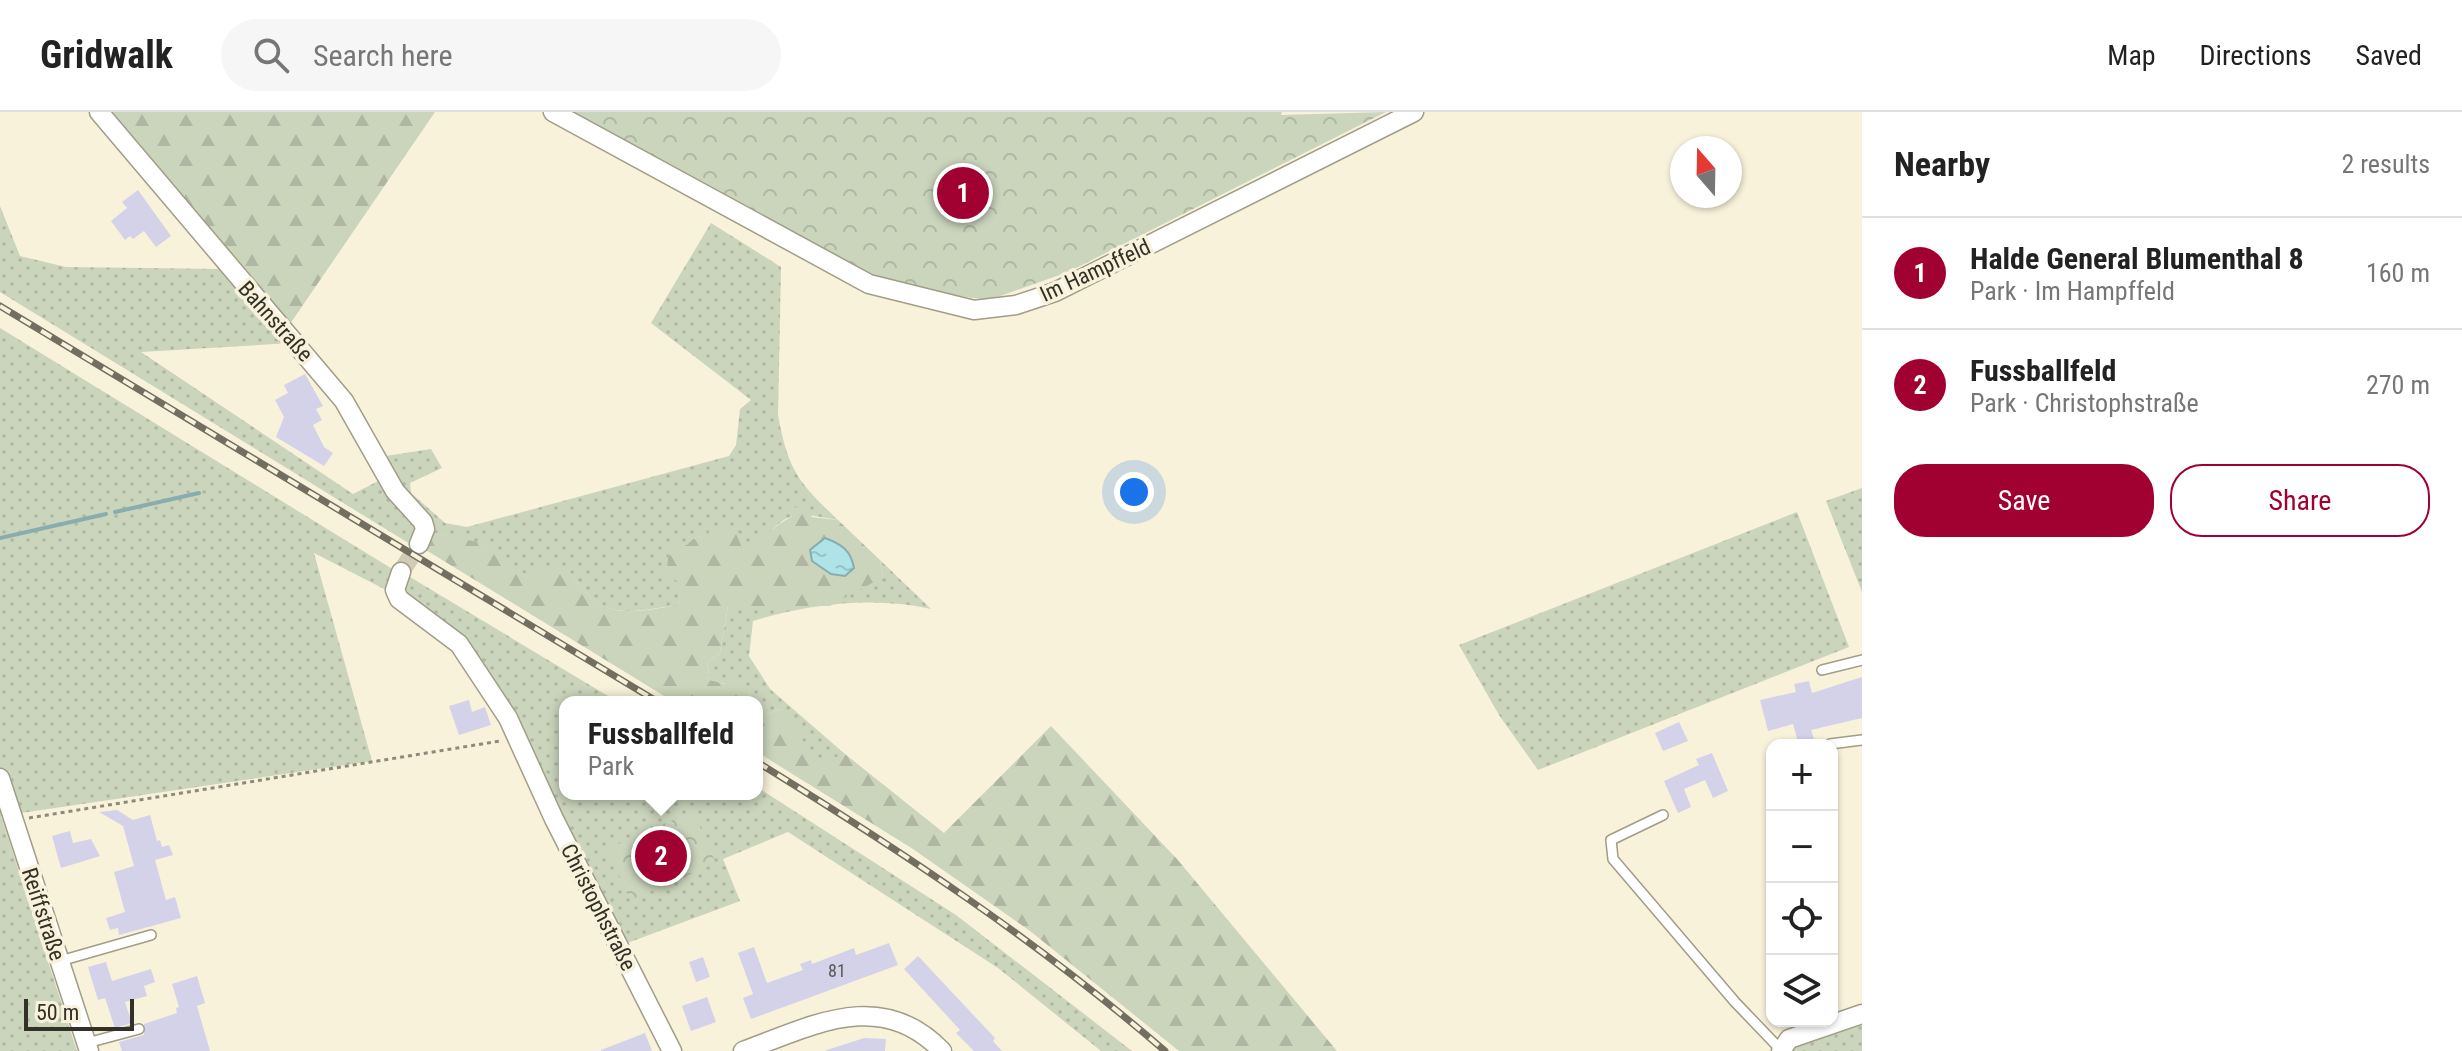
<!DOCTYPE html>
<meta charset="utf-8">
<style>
:root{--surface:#fff;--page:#f6f6f6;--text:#222;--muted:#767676;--line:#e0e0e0;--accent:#a10131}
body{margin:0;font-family:"Roboto Condensed",sans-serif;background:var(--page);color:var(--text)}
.controls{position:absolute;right:24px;bottom:24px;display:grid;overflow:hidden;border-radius:16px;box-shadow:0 2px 6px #0004}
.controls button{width:72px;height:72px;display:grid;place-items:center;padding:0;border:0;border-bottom:2px solid var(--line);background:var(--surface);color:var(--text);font:40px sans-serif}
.compass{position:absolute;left:1670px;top:24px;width:72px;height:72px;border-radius:50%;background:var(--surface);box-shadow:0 2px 6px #0004;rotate:340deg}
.scale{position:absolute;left:24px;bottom:20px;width:110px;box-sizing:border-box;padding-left:8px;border:4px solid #323027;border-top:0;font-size:22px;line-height:28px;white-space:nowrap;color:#323027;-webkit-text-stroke:6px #f8f2db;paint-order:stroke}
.you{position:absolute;left:1134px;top:380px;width:28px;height:28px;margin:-20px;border:6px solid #fff;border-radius:50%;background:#1a73e8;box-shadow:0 0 0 12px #1a73e833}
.badge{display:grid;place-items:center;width:52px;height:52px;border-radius:50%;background:var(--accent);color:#fff;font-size:26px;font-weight:700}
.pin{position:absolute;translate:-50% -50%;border:4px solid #fff;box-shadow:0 2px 8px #0006}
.popup{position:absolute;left:559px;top:584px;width:204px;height:104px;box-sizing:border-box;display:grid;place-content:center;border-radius:16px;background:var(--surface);filter:drop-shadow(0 2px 6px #0005);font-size:26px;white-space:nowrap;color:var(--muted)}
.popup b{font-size:30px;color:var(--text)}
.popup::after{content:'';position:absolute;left:50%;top:100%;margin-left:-16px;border:16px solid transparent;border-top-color:var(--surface)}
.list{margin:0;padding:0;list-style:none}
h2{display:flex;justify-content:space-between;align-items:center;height:104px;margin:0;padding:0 32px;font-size:34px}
h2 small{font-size:26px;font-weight:400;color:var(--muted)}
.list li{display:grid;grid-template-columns:52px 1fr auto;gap:24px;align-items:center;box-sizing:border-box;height:112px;padding:0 32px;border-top:2px solid var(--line)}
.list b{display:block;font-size:30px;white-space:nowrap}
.list p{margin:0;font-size:26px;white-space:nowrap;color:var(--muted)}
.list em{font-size:26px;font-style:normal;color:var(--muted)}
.actions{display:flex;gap:16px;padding:24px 32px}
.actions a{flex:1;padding:18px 0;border:2px solid var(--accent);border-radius:32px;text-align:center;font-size:28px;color:var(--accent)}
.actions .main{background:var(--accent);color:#fff}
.icon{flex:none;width:44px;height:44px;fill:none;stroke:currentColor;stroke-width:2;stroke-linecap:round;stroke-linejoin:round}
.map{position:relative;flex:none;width:1862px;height:939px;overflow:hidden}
header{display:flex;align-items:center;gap:48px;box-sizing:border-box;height:112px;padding:0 40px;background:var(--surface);border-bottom:2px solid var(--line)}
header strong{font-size:38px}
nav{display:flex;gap:44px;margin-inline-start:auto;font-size:28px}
.search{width:560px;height:72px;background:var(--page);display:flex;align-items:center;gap:20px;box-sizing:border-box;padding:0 28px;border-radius:44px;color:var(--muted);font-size:30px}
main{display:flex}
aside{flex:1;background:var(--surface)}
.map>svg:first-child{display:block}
.grass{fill:url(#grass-dots)}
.forest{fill:url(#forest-firs)}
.park{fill:url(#park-crowns)}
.water{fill:url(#water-ripples);stroke:#89adae;stroke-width:2}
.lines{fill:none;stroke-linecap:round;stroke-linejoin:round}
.stream{stroke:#89adae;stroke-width:4}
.building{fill:#d4d2e9}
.street-tunnel{stroke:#d0cbb7;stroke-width:18;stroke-dasharray:18 9;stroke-linecap:butt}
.lane-casing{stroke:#a29d87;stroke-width:12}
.street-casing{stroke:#a29d87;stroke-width:21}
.path{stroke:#8e8a7a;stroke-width:3;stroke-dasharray:4 4;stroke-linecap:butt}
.lane{stroke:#fff;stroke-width:9}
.street{stroke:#fff;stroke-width:18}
.rail-casing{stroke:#726f61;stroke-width:7}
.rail{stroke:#f8f2db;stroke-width:4;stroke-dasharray:12;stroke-linecap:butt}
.labels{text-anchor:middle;stroke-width:7;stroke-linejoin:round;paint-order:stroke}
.number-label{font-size:18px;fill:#5a5858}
.street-label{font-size:22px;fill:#323027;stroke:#f8f2db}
</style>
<header>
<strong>Gridwalk</strong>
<div class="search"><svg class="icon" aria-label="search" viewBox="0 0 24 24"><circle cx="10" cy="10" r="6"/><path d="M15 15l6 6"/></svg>Search here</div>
<nav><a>Map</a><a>Directions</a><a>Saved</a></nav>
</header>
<main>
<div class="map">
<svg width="1862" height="939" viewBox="0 0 1862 939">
<defs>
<pattern id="grass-dots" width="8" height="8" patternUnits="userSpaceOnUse" patternTransform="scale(2)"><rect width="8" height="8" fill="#cbd5bc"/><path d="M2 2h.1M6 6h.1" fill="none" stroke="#afb7a2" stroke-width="1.8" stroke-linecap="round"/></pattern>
<pattern id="forest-firs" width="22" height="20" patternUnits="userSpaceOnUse" patternTransform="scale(2)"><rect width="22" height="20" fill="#cbd5bc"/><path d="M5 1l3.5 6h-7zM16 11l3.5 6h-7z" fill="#afb7a2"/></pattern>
<pattern id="park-crowns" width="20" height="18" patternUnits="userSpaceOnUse" patternTransform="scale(2)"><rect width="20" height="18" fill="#cbd5bc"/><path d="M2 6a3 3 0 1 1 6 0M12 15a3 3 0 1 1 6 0" fill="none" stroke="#afb7a2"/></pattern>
<pattern id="water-ripples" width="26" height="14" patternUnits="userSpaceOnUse" patternTransform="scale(2)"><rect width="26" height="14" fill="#aee3e8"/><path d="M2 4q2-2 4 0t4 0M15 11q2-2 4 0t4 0" fill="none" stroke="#96c3c7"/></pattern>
</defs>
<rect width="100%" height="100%" fill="#f8f2db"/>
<g class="grass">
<polygon points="0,94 20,144 66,155 222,157 292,231 141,240 353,382 382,367 418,418 410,432 0,180"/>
<path d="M711,111L781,155L778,303C788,358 798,370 838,408C824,406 806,401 793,404C772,409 765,438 741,436C722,434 713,422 693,427L678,493C619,502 604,508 567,457L529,466L483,432L427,419L379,345L431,337L442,356L410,371L411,381L445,411L467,415L729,344L736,333L740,297L751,288L651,211Z"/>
<polygon points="0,216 394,458 392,481 314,441 372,649 1,704 77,939 0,939"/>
<polygon points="1862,376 1862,480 1826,389"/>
<polygon points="1797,400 1849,535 1538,658 1499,603 1459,533"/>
<path d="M880,448L931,497C873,484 809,492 753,509L749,544L770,577L845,642L824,650L806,638L781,597L764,603L757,599V590H751L749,578L710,568L707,551L720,541L728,494L767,493L883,465Z"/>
<polygon points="405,462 618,590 565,590 565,682 757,682 757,675 956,803 1132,939 1101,939 998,856 788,720 723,747 740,789 622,833 492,577 402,484"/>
<polygon points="1862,902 1862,939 1789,939 1801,925"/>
</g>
<g class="forest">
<polygon points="104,0 435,0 288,215"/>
<path d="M803,393L812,405L838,408L880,448L883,465L830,494H728L720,541L707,551L710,568L725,572L737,566L749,578L751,590H674L421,435L427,419L482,431L529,465L538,458L567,457C604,507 619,503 678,493L682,472L666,462L670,433H687L693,427L708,423L710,415L733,414L742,436C767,429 772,413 795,403L794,396Z"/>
<path d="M781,597C803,610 793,631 824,649L845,642L944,721L1051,614L1177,747L1337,939H1179L1030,819L913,737L757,640V599L764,603Z"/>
</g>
<g class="park">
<polygon points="550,0 1282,0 1281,3 1386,0 1068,160 989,188 872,172"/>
<polygon points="693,699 716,751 630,788 607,737"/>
</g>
<path class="water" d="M825,426C841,432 851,438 854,456L845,464L831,462L812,449L810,438Z"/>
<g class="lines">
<g class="stream">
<polyline points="115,400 199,381"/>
<polyline points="0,426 106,402"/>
</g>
</g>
<g class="building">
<polygon points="138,78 171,124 156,135 144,119 133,127 130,124 125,128 111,109 127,96 122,90"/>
<polygon points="305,262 323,294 316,297 322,308 313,313 324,335 333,341 324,354 276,325 284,305 275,288 288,281 284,273"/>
<polygon points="1862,565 1862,606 1811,618 1816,633 1799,633 1793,612 1768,619 1760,588 1796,580 1794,572 1809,569 1812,581"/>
<polygon points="469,588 472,600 485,595 491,613 459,623 449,594"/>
<polygon points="1679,610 1688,629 1663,639 1655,621"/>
<polygon points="1712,641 1728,679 1713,686 1705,668 1684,677 1691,695 1678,701 1664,669 1699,653 1696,647"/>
<polygon points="117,698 133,708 150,703 157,729 160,728 162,735 169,733 173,743 155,748 166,788 175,785 181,806 119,823 118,816 110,818 106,806 125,800 114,760 134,754 123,714 99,700"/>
<polygon points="70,719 73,731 91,727 100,744 61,756 52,724"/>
<polygon points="889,831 898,853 751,907 743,886 753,882 738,841 754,835 767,871 803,858 800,852 811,848 812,852 854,836 856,843"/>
<polygon points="918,844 995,926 993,929 1002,939 974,939 956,921 960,918 904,857"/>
<polygon points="703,845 710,865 696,870 689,850"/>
<polygon points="106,850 112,869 151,857 155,870 144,874 147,884 125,890 132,911 115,916 105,886 98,888 88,855"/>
<polygon points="197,864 205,891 197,894 210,939 122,939 119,930 144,923 144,912 177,901 176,896 179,895 172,872"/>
<polygon points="707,885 716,910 691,919 682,894"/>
<polygon points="645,921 652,939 601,939 601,938"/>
<polygon points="864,926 886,927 885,939 824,939"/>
</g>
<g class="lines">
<polyline class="street-tunnel" points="401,460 419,432"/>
<defs>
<g id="lane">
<polyline points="1822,558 1862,548"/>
<polyline points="1830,632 1862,628"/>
<polyline points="1663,703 1611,728 1613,747 1735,890 1781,938"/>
<polyline points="60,849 151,823"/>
<polyline points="87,931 139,917"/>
</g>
<g id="street">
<polyline points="99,0 344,289 395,379 423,410 425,417 419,432"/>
<polyline points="553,0 869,172 974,198 1016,193 1055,180 1414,0"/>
<polyline points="401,460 395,478 399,487 459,532 508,606 554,707 672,939"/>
<polyline points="0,666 89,939"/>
<path d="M743,939C812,914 881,875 942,939"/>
<polyline points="1781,939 1789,927 1862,902"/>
</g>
</defs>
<use href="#lane" class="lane-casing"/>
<use href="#street" class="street-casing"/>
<polyline class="path" points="29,706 500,629"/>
<use href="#lane" class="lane"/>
<use href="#street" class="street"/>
<defs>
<g id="rail">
<polyline points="0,194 658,590"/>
<path d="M757,650C900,738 1038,829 1165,939"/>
</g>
</defs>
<use href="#rail" class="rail-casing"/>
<use href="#rail" class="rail"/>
</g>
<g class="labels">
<g class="number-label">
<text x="837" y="865">81</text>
</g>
<g class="street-label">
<text transform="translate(1095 158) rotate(-25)" y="8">Im Hampffeld</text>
<text transform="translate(276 209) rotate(48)" y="8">Bahnstraße</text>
<text transform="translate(599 795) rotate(63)" y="8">Christophstraße</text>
<text transform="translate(44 802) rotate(72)" y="8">Reiffstraße</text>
</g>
</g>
</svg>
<div class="controls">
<button>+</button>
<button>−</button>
<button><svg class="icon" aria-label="locate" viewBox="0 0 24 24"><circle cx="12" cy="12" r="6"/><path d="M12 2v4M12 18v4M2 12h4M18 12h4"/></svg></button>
<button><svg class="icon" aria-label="layers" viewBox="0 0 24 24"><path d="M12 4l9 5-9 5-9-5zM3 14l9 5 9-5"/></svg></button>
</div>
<svg class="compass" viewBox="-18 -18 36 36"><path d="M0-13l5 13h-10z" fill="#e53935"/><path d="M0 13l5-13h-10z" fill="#767676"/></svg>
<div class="scale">50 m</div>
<div class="you"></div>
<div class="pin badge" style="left:963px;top:81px">1</div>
<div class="pin badge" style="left:661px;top:744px">2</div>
<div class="popup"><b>Fussballfeld</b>Park</div>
</div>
<aside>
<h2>Nearby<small>2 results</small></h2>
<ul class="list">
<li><span class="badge">1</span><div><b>Halde General Blumenthal 8</b><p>Park · Im Hampffeld</p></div><em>160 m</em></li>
<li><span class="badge">2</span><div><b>Fussballfeld</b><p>Park · Christophstraße</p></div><em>270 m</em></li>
</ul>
<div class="actions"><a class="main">Save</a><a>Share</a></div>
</aside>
</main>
